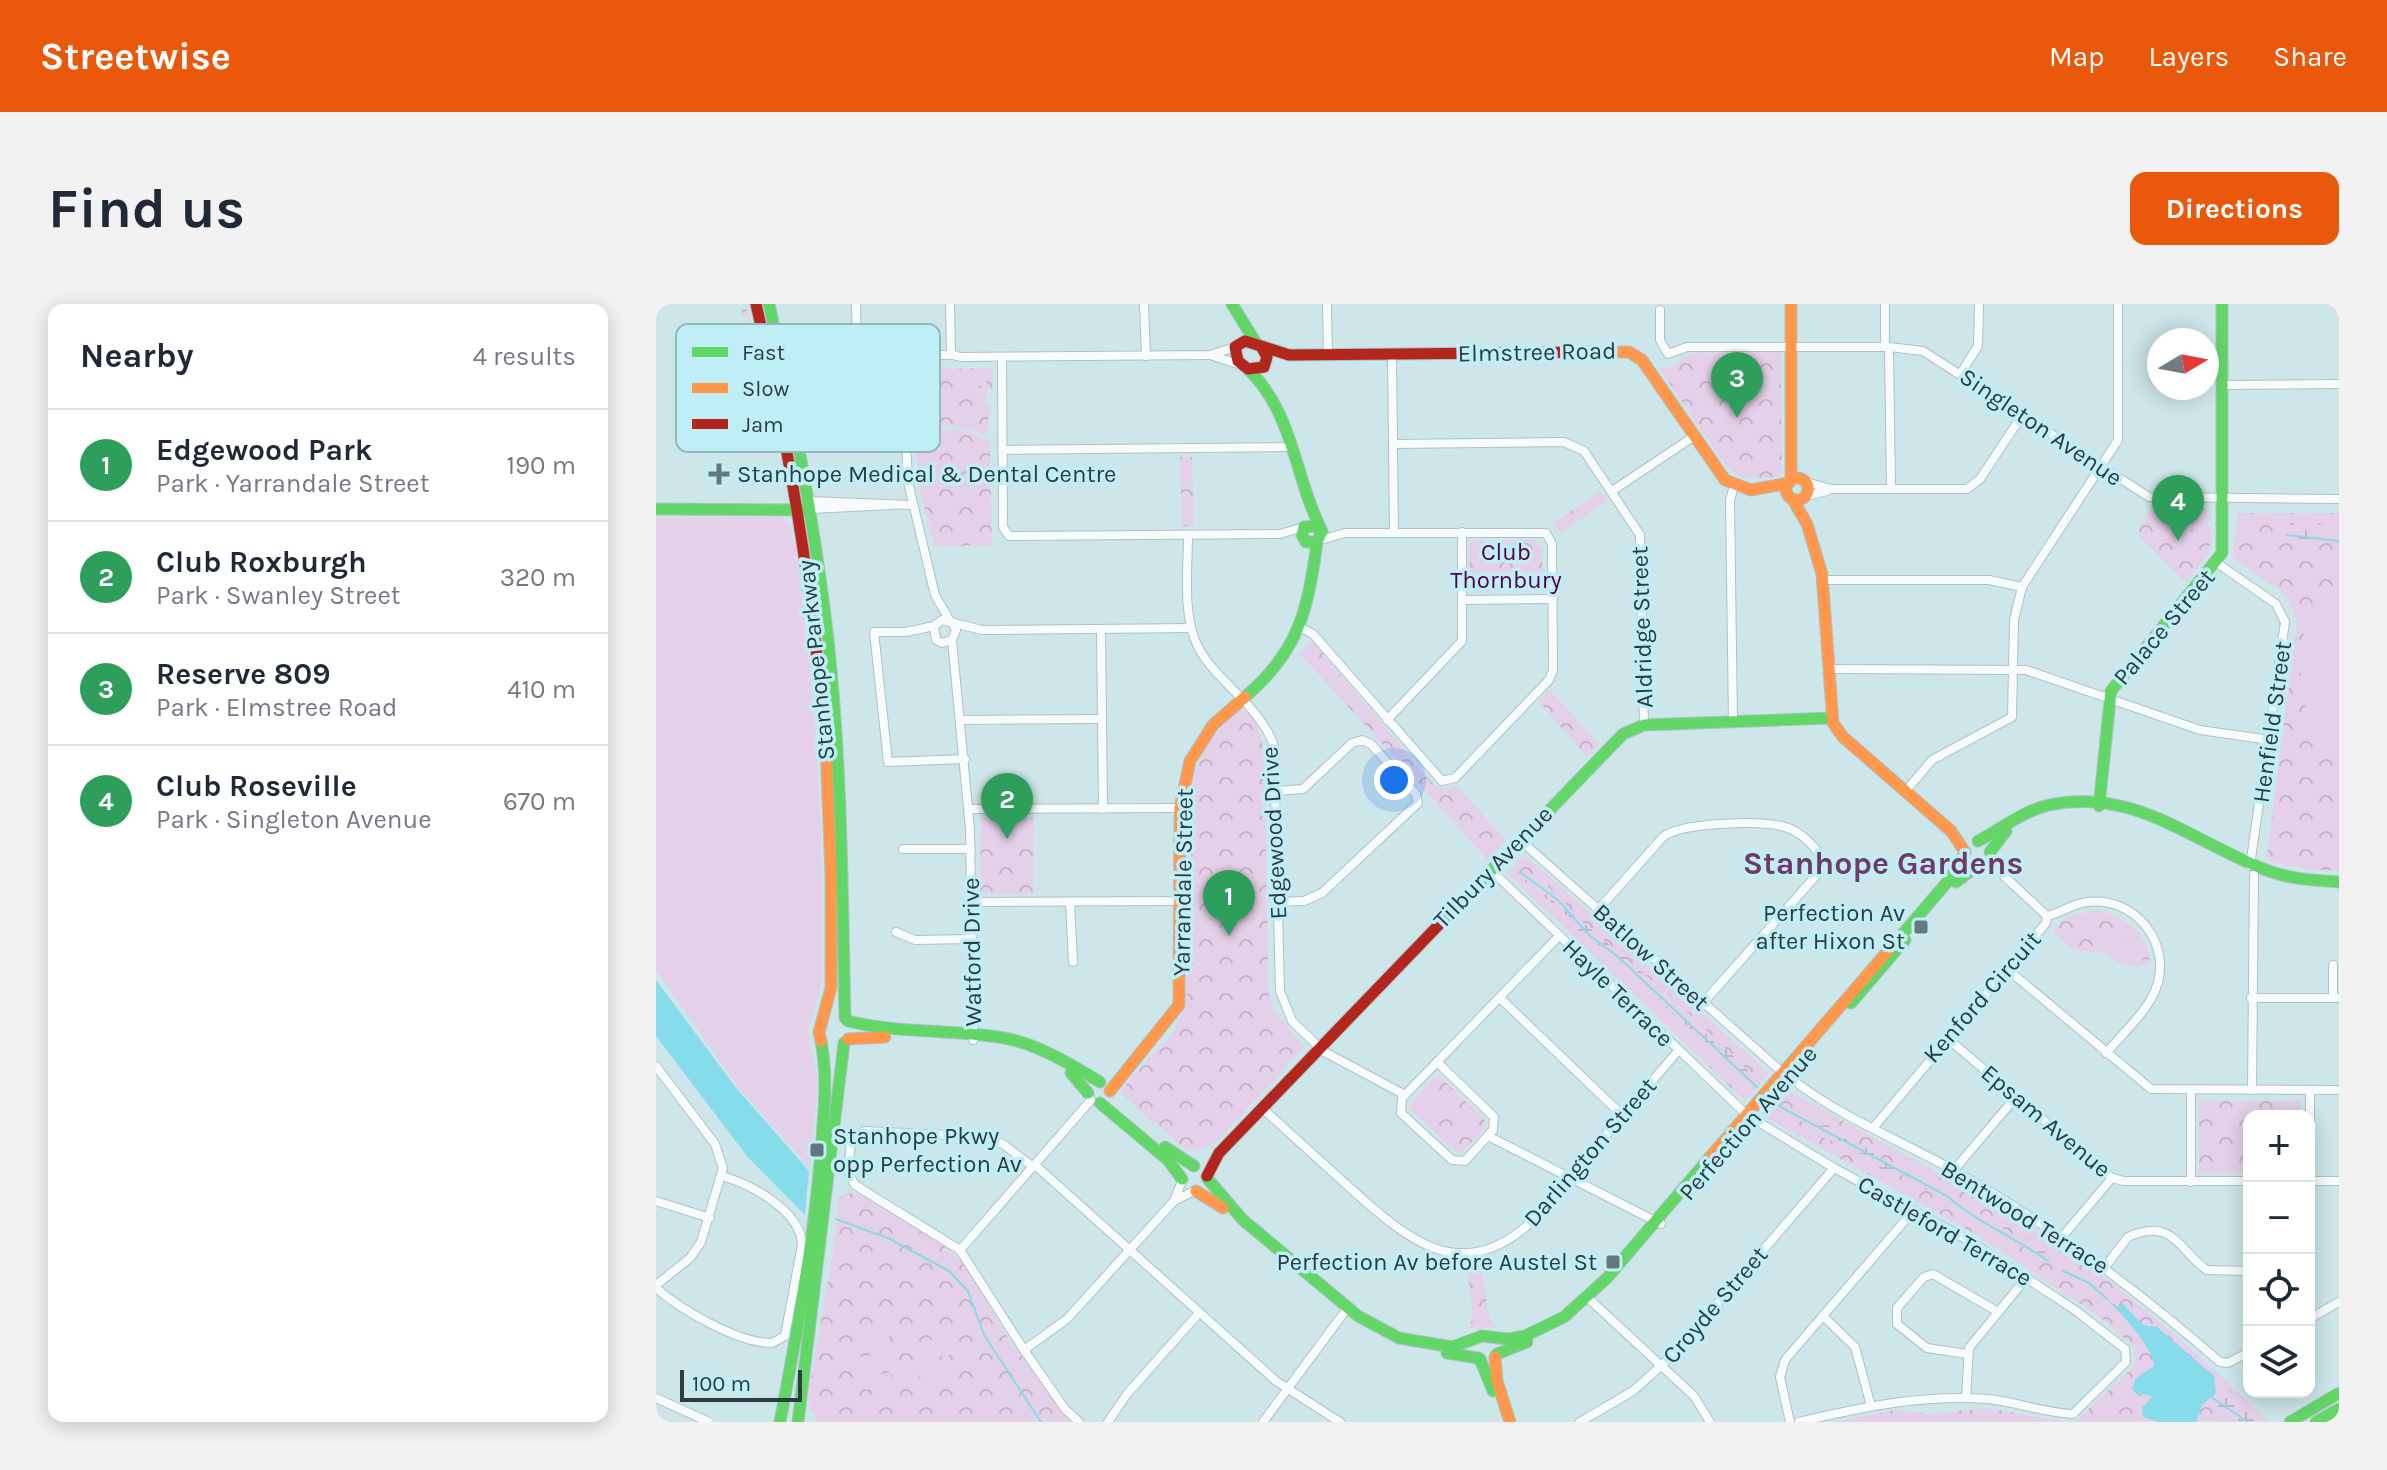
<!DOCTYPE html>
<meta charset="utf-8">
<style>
:root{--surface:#fff;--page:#f2f2f3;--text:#1f2937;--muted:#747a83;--line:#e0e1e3;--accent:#ea580c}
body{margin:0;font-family:Karla,sans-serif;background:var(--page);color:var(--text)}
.controls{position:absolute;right:24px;bottom:24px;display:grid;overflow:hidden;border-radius:16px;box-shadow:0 4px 20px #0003}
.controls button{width:72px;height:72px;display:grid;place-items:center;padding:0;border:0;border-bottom:2px solid var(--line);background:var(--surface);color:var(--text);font:40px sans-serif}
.compass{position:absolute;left:1491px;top:24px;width:72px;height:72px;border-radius:50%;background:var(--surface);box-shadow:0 4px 20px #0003;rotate:80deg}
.scale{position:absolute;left:24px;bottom:20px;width:122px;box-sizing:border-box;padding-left:8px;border:4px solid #2a3d40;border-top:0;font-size:22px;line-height:28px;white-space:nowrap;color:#2a3d40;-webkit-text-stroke:6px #c0eef7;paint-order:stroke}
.you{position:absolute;left:738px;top:476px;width:28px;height:28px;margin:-20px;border:6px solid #fff;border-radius:50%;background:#1a73e8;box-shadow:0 0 0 12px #1a73e833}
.badge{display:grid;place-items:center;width:52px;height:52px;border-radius:50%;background:var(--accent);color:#fff;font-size:26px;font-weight:700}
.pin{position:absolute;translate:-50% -66px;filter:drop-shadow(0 2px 4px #0008)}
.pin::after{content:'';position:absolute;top:42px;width:28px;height:24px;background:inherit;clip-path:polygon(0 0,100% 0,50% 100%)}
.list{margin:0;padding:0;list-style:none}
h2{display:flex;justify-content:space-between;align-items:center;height:104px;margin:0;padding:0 32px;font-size:34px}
h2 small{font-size:26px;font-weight:400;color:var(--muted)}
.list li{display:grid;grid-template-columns:52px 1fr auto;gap:24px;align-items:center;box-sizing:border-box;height:112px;padding:0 32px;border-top:2px solid var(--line)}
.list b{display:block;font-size:30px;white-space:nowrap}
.list p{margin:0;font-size:26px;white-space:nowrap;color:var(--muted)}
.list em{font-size:26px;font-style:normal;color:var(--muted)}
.icon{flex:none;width:44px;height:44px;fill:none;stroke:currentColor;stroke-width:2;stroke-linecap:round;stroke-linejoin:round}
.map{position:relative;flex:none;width:1683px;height:1118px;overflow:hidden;border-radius:16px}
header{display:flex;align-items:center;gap:48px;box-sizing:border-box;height:112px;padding:0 40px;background:var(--accent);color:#fff}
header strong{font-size:38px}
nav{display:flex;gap:44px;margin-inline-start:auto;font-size:28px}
.intro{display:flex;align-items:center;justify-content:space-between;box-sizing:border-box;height:192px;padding:0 48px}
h1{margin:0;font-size:56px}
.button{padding:20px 36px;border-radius:16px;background:var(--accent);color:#fff;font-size:28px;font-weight:700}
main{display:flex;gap:48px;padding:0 48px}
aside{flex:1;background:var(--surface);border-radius:16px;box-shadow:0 4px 20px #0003}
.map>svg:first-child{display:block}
.forest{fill:url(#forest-crowns)}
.wetland{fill:url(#wetland-marsh)}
.pitch{fill:#e4d0e9}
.water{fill:#86dceb}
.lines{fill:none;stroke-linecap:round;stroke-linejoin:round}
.stream{stroke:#86dceb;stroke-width:2}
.street-casing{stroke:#aec2c5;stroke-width:10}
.fast-casing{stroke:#aec2c5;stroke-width:13}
.slow-casing{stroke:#aec2c5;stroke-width:13}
.jam-casing{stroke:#aec2c5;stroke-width:13}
.street{stroke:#f8fbfc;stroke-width:8}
.fast{stroke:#63d668;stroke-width:11}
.slow{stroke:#ff974d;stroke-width:11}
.jam{stroke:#b3261e;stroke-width:11}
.poi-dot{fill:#63787c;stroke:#c0eef7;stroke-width:3}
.labels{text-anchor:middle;stroke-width:7;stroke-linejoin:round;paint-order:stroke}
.street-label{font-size:24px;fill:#2a3d40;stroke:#c0eef7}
.poi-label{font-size:24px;fill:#2a3d40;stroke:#c0eef7;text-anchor:start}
.park-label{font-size:24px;fill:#550049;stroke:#c0eef7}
.district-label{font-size:32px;font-weight:bold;fill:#713966;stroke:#c0eef7}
.key{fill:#c0eef7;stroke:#93b9c0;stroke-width:2}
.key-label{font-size:22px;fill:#2a3d40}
</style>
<header>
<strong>Streetwise</strong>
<nav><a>Map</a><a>Layers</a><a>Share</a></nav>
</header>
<div class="intro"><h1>Find us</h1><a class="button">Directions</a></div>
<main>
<aside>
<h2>Nearby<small>4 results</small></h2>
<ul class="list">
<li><span class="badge" style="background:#2e9e5b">1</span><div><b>Edgewood Park</b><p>Park · Yarrandale Street</p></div><em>190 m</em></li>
<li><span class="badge" style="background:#2e9e5b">2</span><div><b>Club Roxburgh</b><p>Park · Swanley Street</p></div><em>320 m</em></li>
<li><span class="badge" style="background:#2e9e5b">3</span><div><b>Reserve 809</b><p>Park · Elmstree Road</p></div><em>410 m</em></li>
<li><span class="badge" style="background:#2e9e5b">4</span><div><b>Club Roseville</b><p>Park · Singleton Avenue</p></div><em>670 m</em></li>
</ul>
</aside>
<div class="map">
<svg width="1683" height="1118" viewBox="0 0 1683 1118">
<defs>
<pattern id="forest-crowns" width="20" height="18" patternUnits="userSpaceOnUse" patternTransform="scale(2)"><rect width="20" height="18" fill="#e4d0e9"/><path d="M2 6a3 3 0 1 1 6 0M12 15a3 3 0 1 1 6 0" fill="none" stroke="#c4b4c9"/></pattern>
<pattern id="wetland-marsh" width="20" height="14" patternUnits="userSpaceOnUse" patternTransform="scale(2)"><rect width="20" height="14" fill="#e4d0e9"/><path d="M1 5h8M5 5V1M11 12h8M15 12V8" fill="none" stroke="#c4b4c9"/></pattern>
</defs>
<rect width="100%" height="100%" fill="#cde6ea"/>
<g class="forest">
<polygon points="86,5 91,6 100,39 92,51 92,13 86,13"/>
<polygon points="1125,48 1126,169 1122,173 1088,174 1071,164 1003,64 1016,63 1034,49"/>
<polygon points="336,64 336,85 330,86 330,102 334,102 331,131 295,121 261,126 256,104 262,103 260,73 282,72 282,65"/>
<polygon points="305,125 334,137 336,241 278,242 277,236 263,182 259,134 281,127"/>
<polygon points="524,153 536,153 538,222 526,222"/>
<polygon points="944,187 951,197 905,229 897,219"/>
<polygon points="1496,203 1548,204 1555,210 1555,217 1552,218 1552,223 1556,223 1553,249 1530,278 1484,233 1483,226"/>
<polygon points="1582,209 1683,209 1683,566 1656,566 1615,558 1611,552 1641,316 1630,291 1576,253"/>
<polygon points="878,236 886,244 887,284 883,287 818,288 814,284 813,240 817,237"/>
<polygon points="655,336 778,481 789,485 801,482 850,537 832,556 644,350"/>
<polygon points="894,386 943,440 930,453 883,397"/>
<path d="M583,405C601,410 605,431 608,448L613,690L618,707L649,743L559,839L536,848L526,843L499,818L497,820L467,791L465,786L515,731L530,702L537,471L552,439Z"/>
<polygon points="325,513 378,514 377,590 324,590"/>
<polygon points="869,551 1113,769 1089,797 851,569"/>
<path d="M1442,606C1470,615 1491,626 1494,659C1465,672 1460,649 1440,648C1419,648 1411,644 1397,626L1413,612Z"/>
<polygon points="783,772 829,816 827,826 807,848 799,847 752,803 777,774"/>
<path d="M1133,787C1237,846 1347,898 1443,969C1503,1015 1558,1065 1613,1117L1419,1118L1478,1062L1480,1054L1477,1042L1443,1012L1316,928L1111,814Z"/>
<polygon points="1543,797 1644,797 1644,812 1593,812 1593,869 1543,869"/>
<polygon points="201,889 283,937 308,960 350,1031 414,1118 162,1118 151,1097 180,931 182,895 188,890"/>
<polygon points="824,956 833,1013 840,1023 813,1024 817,1013 810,958"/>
<polygon points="1332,1104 1410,1118 1178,1118 1239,1106 1274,1110"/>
</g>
<g class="wetland">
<polygon points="1646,215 1683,225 1683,227 1671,231 1667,240 1650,236 1650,242 1643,239 1641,230 1632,224 1636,217"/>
<polygon points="865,567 887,577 923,614 918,617 864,573"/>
<polygon points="924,616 1017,694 1104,778 1095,789 1070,755 1013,707 1013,701 1011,705 1006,697 970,669 963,657 927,634 920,622"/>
<polygon points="1127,799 1163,822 1172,821 1196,840 1195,845 1166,833 1165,828 1123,804"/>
<polygon points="1204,840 1239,864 1279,883 1276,889 1247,871 1225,865 1207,850 1198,849 1199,842"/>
<path d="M1282,885C1289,887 1363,933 1367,938L1371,934L1392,950L1386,958L1357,935L1344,932L1280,891Z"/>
<polygon points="1559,1075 1606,1114 1600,1118 1566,1118 1552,1100 1546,1101 1559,1092"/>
</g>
<g class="pitch">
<polygon points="330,68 330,82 302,82 301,69"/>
<polygon points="1536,206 1536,226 1496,226 1496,207"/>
<polygon points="125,213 133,219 141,250 157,389 165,523 166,677 152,729 162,776 154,864 82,783 0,666 0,214"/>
<polygon points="818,239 857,239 857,258 819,258"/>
<path d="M1683,285V464C1641,432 1623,306 1683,285Z"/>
<polygon points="371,517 371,536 329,537 328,518"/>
<polygon points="1455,631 1490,641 1485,660 1449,650"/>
<polygon points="799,789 803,808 764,815 760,796"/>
<polygon points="233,1029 235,1042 207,1046 205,1034"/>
<polygon points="295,1032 298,1050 261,1057 258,1039"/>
<polygon points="231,1049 233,1062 205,1066 203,1053"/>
<polygon points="299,1056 302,1074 266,1081 262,1063"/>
<polygon points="235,1068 237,1081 209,1086 207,1073"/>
<polygon points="243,1086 245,1099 217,1104 215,1091"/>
</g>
<g class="water">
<polygon points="0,676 80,784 153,867 149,911 91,852 0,732"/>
<path d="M1450,996L1463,1003L1466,999L1487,1021L1501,1023L1558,1072L1560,1089L1546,1101L1540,1118H1503L1487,1113L1486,1104L1497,1092L1480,1090L1476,1084L1480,1074L1498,1062C1500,1047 1462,1004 1450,996Z"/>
</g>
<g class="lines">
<g class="stream">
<polyline points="1631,231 1683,237"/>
<polyline points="864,568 902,596 933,631 961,652 1101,783"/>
<path d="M1121,801L1291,892C1320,918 1360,934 1392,957"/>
<polyline points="180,915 232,934 293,967 312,987 328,1031 385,1118"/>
<polyline points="1407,967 1433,979 1451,995"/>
<polyline points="1555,1093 1592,1118"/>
</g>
<defs>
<g id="street">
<polyline points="200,0 201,49"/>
<polyline points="294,0 295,49"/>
<polyline points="488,0 490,52"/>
<polyline points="671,0 672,51"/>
<polyline points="1229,0 1229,43"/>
<polyline points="1004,6 1004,36 1012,50 1031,43 1233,43 1267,47 1493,193 1683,195"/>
<polyline points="1233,43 1235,185"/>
<polyline points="736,50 738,229"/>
<path d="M170,52C196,52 218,50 244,54C264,58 286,46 305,53L554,51L579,43"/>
<polyline points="557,52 585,61"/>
<polyline points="346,53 347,223 353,232 624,230 648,223"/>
<polyline points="246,55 252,178 279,291 294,317"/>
<polyline points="1305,69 1322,42 1323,0"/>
<polyline points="1566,81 1683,80"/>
<polyline points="737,140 908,138 928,147 984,231 988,421"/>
<polyline points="346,146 637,143"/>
<polyline points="1150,178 1175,185 1311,185 1324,175 1367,110"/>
<polyline points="956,187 1037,133"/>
<polyline points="1150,192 1171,187"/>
<polyline points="154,197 256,201"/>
<polyline points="155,205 236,201"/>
<path d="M532,231C532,266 526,311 542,343C561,379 604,401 618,442L624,687L636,717L664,744"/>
<polyline points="1561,259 1620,300 1629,318 1594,562"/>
<polyline points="1170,276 1333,276 1366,283"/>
<polyline points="808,296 897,295"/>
<polyline points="297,320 300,326 296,336 286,339 280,336 278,322 286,316 326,326 535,324"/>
<polyline points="278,322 250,328 218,328 232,458 309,455"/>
<polyline points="645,324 657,330 786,477 799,474 893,376 897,366 896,240 890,229 689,229 664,236"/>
<polyline points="445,325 447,505"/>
<polyline points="296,336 314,525 317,736"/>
<polyline points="1172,365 1370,366 1544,426 1614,436"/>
<polyline points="304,416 446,415"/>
<polyline points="731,416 806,337 806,228"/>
<polyline points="1077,419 1074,196 1078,182"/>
<polyline points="620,487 647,485 696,439 706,436 715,440 760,490 762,499 666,589 648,597 622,598"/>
<polyline points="1249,488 1276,456 1356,413 1358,316 1366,283 1462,136 1462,0"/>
<polyline points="313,505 524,504"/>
<polyline points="864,536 1127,769"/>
<polyline points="247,545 315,545"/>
<polyline points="1334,551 1348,572 1391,612"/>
<path d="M835,566L1091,811L1178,864L1312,936L1419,1006L1469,1045L1470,1058L1417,1110C1389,1109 1361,1098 1332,1095C1268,1090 1206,1103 1143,1118"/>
<polyline points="316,598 524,597"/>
<polyline points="414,598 417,658"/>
<path d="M942,606L1007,533C1025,518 1102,517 1125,522C1142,525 1169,547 1166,565L1047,699"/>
<path d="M1391,612C1405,609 1416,600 1431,598C1480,592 1518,641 1499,687C1489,710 1466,730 1450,749"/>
<polyline points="240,628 259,636 316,635"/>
<polyline points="1351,665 1495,785 1683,786"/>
<polyline points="844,694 966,811"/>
<polyline points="1595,694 1683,694"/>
<polyline points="1677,694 1677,661"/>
<polyline points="1291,734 1456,874 1468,877 1593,877"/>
<polyline points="663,745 749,791"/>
<polygon points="781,758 838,813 837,826 809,857 796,856 745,809 746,794"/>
<polyline points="781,758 903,632"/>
<polyline points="0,762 59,840 67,864 45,938 34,954 0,981"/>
<path d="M1132,772C1181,812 1242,835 1297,866C1394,920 1480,985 1564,1058L1572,1059L1593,1048"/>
<polyline points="1596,786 1598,571"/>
<polyline points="1654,786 1654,877"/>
<path d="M606,804C635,830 664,857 693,883C748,932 802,983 873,920L1022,747"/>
<polyline points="1217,824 1390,619 1391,612"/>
<polyline points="832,832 1005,920"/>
<polyline points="379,861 620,1077 684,1118"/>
<polyline points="377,863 347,840 330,833 208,827 195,838 192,868 199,881 304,946 368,1046 409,1105 423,1118"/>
<polyline points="1298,866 1360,793"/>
<polyline points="1653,877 1683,877"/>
<polyline points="1535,878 1535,786"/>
<polyline points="0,897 54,914"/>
<polyline points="518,897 538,887"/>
<polyline points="1406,933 1456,874"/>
<polyline points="304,946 435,796"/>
<path d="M1449,963L1472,933C1517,912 1524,948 1551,966L1593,967"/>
<path d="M0,984C25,1006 82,1039 116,1039L129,1032L146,940C144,906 94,880 66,872"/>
<polyline points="932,994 1038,1092 1054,1118"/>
<polyline points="1167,1012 1199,1043 1215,1102"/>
<polyline points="1653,1015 1683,998"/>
<polyline points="368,1046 411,1015 518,897 526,877"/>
<polyline points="1311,1050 1271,1044 1241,1020 1241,1004 1268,973 1277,970 1342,1008"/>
<polyline points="0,1094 53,1118"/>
<polyline points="1310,1094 1313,1044 1371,973"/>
<polyline points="452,1118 471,1090 543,1009"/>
<polyline points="607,1118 690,1006"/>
<polyline points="924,1118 977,1087 1015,1053 1178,864"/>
<polyline points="1134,1118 1124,1073 1129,1056 1258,906"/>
</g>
<g id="fast">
<path d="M113,0C138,111 159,223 172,336C186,462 186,588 189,714"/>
<polyline points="576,0 600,39"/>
<path d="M592,65C638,109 638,173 666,227L661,238H650L646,231L648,223L662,222"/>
<polyline points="0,205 146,206"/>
<path d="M589,393C643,347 652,306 661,238"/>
<polyline points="1443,502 1455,387 1566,249 1566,0"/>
<path d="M1322,537C1345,525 1367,507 1393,501C1475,483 1533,535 1605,564C1630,575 1656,576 1683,578"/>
<polyline points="1334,548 1350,527"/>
<polyline points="1300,578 1321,562"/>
<polyline points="800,603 967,430 988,421 1175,414"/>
<polyline points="1238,640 1293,576 1309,549"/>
<polyline points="1195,699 1249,636"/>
<path d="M192,717C244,730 296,725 348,734C382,740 414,760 444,778"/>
<polyline points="415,769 432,789"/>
<polyline points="444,799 512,856 526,875"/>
<polyline points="509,843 538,862"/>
<polyline points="551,874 587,916 702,1012 743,1034 796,1043 826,1032 852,1035 869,1032 908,1013 951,974 1055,852"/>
<polyline points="791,1049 822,1054"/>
<polyline points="841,1050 871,1038"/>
<polyline points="824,1055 837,1087"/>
<path d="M124,1118C141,1028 158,938 165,846C168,809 172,774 165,737"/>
<polyline points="142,1118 188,739"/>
<polyline points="1634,1118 1683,1089"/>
<polyline points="1660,1118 1683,1105"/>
</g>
<g id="slow">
<polyline points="1135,0 1135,176"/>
<polyline points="935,48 973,48 986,56 1069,176 1095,186 1133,179"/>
<circle cx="1141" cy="185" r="11"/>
<polyline points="1137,196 1151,220 1166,270 1177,419 1187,433 1295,527 1309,548"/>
<polyline points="162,362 170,442 175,571 175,684 163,728 165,737"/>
<polyline points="192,735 229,733"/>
<polyline points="454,787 523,701 524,504 534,457 557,421 589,393"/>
<polyline points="1055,852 1238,640"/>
<polyline points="540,887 567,904"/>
<polyline points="839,1053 841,1077 854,1118"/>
</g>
<g id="jam">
<path d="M100,0C128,120 149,240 162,362"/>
<polygon points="589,37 605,42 611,53 608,63 592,65 582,57 579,43"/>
<polyline points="605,42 633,51 935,48"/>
<polyline points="551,872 563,849 800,603"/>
</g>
</defs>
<use href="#street" class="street-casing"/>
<use href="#fast" class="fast-casing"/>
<use href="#slow" class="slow-casing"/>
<use href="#jam" class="jam-casing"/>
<use href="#street" class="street"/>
<use href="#fast" class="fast"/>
<use href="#slow" class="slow"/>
<use href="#jam" class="jam"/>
</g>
<g class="poi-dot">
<path d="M59 158h8v8h8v8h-8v8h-8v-8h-8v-8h8z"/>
<rect x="1257" y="615" width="16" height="16" rx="4"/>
<rect x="153" y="838" width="16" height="16" rx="4"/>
<rect x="949" y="950" width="16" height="16" rx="4"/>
</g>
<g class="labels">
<g class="street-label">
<text transform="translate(881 48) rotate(-1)" y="8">Elmstree Road</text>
<text transform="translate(1385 123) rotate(34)" y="8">Singleton Avenue</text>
<text transform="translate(986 323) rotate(-92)" y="8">Aldridge Street</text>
<text transform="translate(1508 323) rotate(-50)" y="8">Palace Street</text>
<text transform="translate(160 356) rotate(-96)" y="8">Stanhope Parkway</text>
<text transform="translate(1616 418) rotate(-82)" y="8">Henfield Street</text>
<text transform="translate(618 529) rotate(-93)" y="8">Edgewood Drive</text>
<text transform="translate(837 563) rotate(-46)" y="8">Tilbury Avenue</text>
<text transform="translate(527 578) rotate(-89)" y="8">Yarrandale Street</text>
<text transform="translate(316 648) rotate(-91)" y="8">Watford Drive</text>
<text transform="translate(995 653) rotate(42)" y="8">Batlow Street</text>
<text transform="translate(962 689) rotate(44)" y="8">Hayle Terrace</text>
<text transform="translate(1326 693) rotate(-49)" y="8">Kenford Circuit</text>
<text transform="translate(1390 817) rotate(40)" y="8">Epsam Avenue</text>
<text transform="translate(1092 819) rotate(-49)" y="8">Perfection Avenue</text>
<text transform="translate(934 848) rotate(-49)" y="8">Darlington Street</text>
<text transform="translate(1369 913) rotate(32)" y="8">Bentwood Terrace</text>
<text transform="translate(1289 927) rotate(30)" y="8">Castleford Terrace</text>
<text transform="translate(1059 1001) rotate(-49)" y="8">Croyde Street</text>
</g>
<g class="poi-label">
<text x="81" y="178">Stanhope Medical &amp; Dental Centre</text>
<text x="1249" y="617" text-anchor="end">Perfection Av<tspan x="1249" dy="28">after Hixon St</tspan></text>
<text x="177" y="840">Stanhope Pkwy<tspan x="177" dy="28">opp Perfection Av</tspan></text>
<text x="941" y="966" text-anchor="end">Perfection Av before Austel St</text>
</g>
<g class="park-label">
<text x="850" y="256">Club<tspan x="850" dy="28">Thornbury</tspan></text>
</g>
<g class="district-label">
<text x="1227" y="570">Stanhope Gardens</text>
</g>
</g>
<rect x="20" y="20" width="264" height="128" rx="12" class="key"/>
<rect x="36" y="43" width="36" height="10" fill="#63d668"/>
<rect x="36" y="79" width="36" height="10" fill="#ff974d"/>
<rect x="36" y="115" width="36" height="10" fill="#b3261e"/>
<g class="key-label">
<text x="86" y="56">Fast</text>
<text x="86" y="92">Slow</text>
<text x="86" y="128">Jam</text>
</g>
</svg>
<div class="controls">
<button>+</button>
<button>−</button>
<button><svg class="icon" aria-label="locate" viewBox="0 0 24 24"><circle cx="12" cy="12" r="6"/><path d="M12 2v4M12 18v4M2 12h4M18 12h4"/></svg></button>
<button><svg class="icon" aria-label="layers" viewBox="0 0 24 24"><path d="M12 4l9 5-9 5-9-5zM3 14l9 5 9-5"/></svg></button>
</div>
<svg class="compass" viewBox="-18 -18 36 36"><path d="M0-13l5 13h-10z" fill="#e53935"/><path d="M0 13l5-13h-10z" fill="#747a83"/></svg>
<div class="scale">100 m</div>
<div class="you"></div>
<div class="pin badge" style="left:573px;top:632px;background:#2e9e5b">1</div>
<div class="pin badge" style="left:351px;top:535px;background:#2e9e5b">2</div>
<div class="pin badge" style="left:1081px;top:114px;background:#2e9e5b">3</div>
<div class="pin badge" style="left:1522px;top:237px;background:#2e9e5b">4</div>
</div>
</main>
